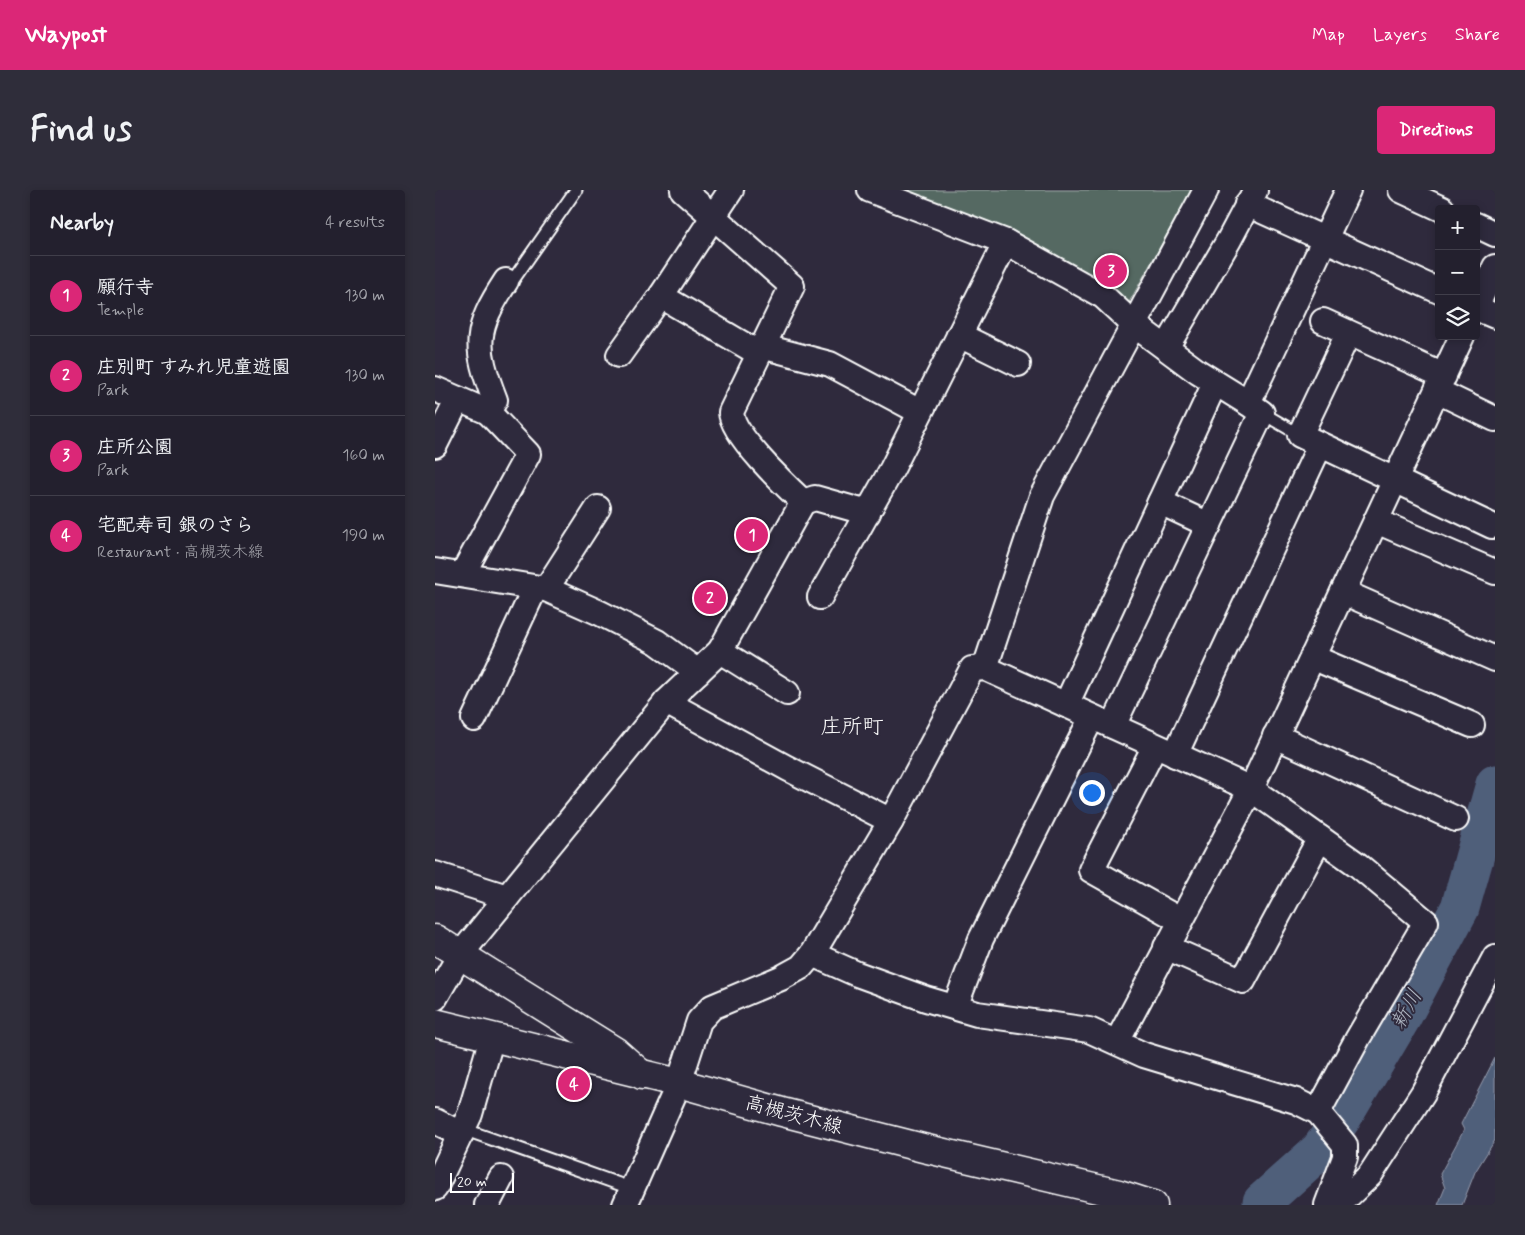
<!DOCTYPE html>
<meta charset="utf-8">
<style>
:root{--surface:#23202e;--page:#2f2d3a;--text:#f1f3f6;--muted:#a3a3aa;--line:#403e4a;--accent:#db2777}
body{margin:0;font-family:Mynerve,"Klee One",sans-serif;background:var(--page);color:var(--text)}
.controls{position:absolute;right:15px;top:15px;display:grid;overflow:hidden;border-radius:5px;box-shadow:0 2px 8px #0003}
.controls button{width:45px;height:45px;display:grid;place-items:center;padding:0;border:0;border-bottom:1px solid var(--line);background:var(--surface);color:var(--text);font:25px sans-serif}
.scale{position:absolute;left:15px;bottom:12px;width:64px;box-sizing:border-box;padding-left:5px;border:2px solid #fff;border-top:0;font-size:14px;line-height:18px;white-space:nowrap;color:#fff;-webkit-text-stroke:4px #2f2a3d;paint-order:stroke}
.you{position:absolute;left:656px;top:602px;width:18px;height:18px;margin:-12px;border:4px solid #fff;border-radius:50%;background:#1a73e8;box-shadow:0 0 0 8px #1a73e833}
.badge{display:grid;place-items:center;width:32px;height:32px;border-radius:50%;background:var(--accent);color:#fff;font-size:16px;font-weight:700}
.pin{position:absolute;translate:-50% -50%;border:2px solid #fff;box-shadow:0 1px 5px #0006}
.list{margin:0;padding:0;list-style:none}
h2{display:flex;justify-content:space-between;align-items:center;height:65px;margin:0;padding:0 20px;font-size:21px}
h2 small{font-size:16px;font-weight:400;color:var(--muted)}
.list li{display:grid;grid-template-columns:32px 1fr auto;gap:15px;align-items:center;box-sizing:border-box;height:80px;padding:0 20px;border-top:1px solid var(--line)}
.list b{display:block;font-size:19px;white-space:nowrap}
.list p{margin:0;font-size:16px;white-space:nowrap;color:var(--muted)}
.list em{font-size:16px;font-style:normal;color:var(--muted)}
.icon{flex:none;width:28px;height:28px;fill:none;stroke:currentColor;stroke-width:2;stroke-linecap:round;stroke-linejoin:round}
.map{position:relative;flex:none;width:1060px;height:1015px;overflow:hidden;border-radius:5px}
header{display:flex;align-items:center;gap:30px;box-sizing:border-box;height:70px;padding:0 25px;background:var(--accent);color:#fff}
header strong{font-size:24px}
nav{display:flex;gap:28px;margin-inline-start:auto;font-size:18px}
.intro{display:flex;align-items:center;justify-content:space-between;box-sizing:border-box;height:120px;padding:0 30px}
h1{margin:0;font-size:35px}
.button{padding:12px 22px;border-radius:5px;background:var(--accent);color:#fff;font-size:18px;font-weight:700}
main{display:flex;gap:30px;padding:0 30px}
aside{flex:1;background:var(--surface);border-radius:5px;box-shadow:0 2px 8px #0003}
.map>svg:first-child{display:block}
.green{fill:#546962;stroke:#aab4b0}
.water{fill:#505e7a;stroke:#969eaf}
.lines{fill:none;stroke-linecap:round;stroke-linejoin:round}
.river{stroke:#505e7a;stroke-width:39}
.service-casing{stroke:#fff;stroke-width:15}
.minor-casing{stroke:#fff;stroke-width:28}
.tertiary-casing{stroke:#fff;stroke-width:31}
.secondary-casing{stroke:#fff;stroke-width:31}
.service{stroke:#2f2a3d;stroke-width:11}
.minor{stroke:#2f2a3d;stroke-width:24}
.tertiary{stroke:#2f2a3d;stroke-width:28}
.secondary{stroke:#2f2a3d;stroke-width:28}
.labels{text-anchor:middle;stroke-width:4;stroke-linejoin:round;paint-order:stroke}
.street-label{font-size:20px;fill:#fff;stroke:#2f2a3d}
.neighbourhood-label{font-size:21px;fill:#fff;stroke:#2f2a3d}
.water-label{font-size:21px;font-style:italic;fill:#b0b7c3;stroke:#2f2a3d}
</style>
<header>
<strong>Waypost</strong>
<nav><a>Map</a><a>Layers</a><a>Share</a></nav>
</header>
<div class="intro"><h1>Find us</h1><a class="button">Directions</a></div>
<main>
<aside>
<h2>Nearby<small>4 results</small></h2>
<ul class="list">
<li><span class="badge">1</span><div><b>願行寺</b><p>Temple</p></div><em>130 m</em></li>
<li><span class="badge">2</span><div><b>庄別町 すみれ児童遊園</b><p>Park</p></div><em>130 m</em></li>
<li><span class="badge">3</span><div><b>庄所公園</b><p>Park</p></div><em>160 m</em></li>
<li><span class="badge">4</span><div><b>宅配寿司 銀のさら</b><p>Restaurant · 高槻茨木線</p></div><em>190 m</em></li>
</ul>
</aside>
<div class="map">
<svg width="1060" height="1015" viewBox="0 0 1060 1015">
<rect width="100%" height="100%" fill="#2f2a3d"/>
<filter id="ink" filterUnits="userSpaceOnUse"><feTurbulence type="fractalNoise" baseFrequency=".02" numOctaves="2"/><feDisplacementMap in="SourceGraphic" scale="10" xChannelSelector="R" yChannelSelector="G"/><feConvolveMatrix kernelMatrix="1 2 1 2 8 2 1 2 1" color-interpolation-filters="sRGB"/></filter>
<g filter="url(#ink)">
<polygon class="green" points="462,0 757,0 693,114"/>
<polygon class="water" points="1060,868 1060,950 1040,982 1027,1015 1003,1015 1010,998 1005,984 1029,940 1026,934"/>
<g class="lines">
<polyline class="river" points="827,1012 885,960 907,928 967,827 1025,718 1060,594"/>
<defs>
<g id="service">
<polyline points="71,91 76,93 141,0"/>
<polyline points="827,223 865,245"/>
<polyline points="28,939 198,999"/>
</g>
<g id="minor">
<polyline points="296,0 226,106 323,163"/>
<polyline points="435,0 571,52 668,106 697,133 763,182 813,213"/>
<polyline points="966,0 1007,19"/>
<polyline points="812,14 1004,101"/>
<polyline points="1041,35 1060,44"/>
<polyline points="1041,117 1060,77"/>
<polyline points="1041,118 1060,126"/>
<polyline points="888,131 1009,186"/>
<polyline points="913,144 865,245 1057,336"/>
<polyline points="524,145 583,174"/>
<polyline points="326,156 395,174 485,222"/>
<polyline points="731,158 794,50 820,1"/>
<polyline points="184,165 226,106"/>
<polyline points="0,199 53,222"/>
<polyline points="1002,201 1060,229"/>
<polyline points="0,255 23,209"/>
<polyline points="368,312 380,308 433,323"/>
<polyline points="725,312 774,335"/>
<polyline points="941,331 1060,382"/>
<polyline points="0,381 111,399 165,423 222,452 263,482"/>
<path d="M27,385L93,264L53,222L60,210C39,156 39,140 71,91"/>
<polyline points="111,399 163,318"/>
<polyline points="908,402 1060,469"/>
<polyline points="385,407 457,279 571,52"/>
<polyline points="285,461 352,503"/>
<polyline points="877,467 1037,535"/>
<polyline points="550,478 607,306 771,0"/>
<polyline points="231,512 352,578 456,631"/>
<polyline points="631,515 780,193"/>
<polyline points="39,529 100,398"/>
<polyline points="678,536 827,223 813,213 913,0"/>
<polyline points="840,546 1021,629"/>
<polyline points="720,556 656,680 745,730"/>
<polyline points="740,565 885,255"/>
<polyline points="0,684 72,707"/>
<polyline points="731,757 808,791 885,648"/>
<polyline points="377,764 422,784 491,809 542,824 654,840 709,865 861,911 883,922 910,955 910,967 892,1015"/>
<path d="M0,808L25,765L231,512L285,461L368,312C351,296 297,245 296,222L357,96L248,0"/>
<polyline points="520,817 546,749 657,527"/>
<polyline points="682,852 816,599 1027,146"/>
<polyline points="0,931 26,944"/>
<polyline points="0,998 35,924 57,847"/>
<polyline points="896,1009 912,1007 935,985 988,903 1060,767"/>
<polyline points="52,1015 66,988"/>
<polyline points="190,1015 244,893 264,831 277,817 346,788 366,777 377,764 456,631 537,479 550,478 816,599 923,675 991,732 923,848 883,922"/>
</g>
<polyline id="tertiary" points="0,749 181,862 207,885"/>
<polyline id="secondary" points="0,833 244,893 347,922 488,958 684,1004 718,1015"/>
</defs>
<use href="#service" class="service-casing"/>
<use href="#minor" class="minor-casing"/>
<use href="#tertiary" class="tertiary-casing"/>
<use href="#secondary" class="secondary-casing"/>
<use href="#service" class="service"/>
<use href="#minor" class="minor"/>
<use href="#tertiary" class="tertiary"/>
<use href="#secondary" class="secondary"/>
</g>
</g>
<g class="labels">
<g class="street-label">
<text transform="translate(359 924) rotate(15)" y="7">高槻茨木線</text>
</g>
<g class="neighbourhood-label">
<text x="417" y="543">庄所町</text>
</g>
<g class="water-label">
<text transform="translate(971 819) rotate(-61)" y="7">新川</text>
</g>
</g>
</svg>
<div class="controls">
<button>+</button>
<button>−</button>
<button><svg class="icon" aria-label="layers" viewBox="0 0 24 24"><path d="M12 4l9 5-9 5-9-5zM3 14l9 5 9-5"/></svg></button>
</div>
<div class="scale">20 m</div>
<div class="you"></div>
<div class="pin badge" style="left:317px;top:345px">1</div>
<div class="pin badge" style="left:275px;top:408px">2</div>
<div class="pin badge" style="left:676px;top:81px">3</div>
<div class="pin badge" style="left:139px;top:894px">4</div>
</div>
</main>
